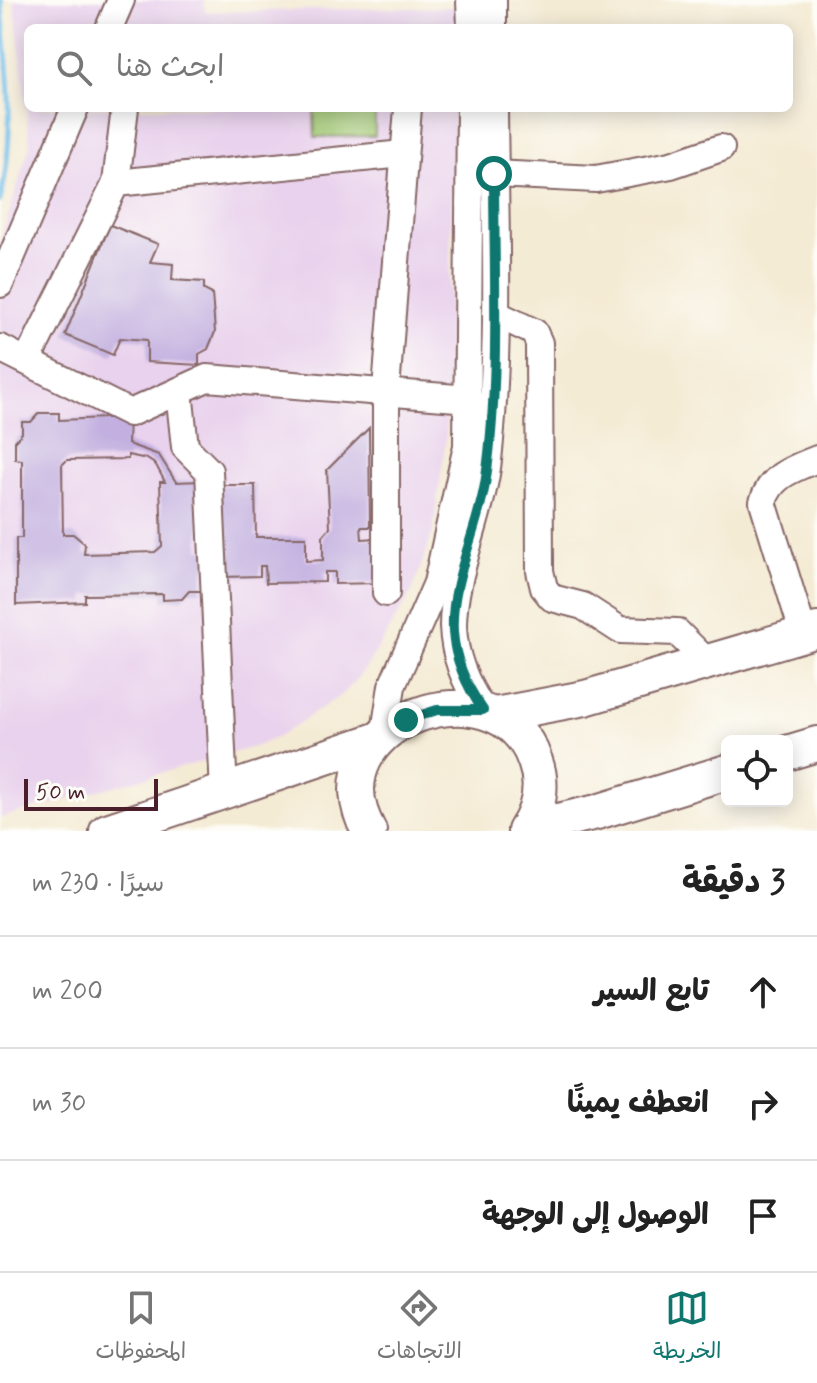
<!DOCTYPE html>
<html lang="ar">
<meta charset="utf-8">
<style>
:root{--surface:#fff;--page:#f2f2f2;--text:#222;--muted:#767676;--line:#e0e0e0;--accent:#0f766e}
body{margin:0;font-family:Mynerve,"Playpen Sans Arabic",sans-serif;background:var(--page);color:var(--text);direction:rtl}
.controls{position:absolute;right:24px;bottom:24px;display:grid;overflow:hidden;border-radius:12px;box-shadow:0 4px 20px #0003}
.controls button{width:72px;height:72px;display:grid;place-items:center;padding:0;border:0;border-bottom:2px solid var(--line);background:var(--surface);color:var(--text);font:40px sans-serif}
.scale{position:absolute;left:24px;bottom:20px;width:134px;box-sizing:border-box;padding-left:8px;border:4px solid #4a1f2b;border-top:0;font-size:22px;line-height:28px;white-space:nowrap;color:#4a1f2b;-webkit-text-stroke:6px #fdfcf7;paint-order:stroke}
.stop{position:absolute;width:24px;height:24px;margin:-18px;border:6px solid #0f766e;border-radius:50%;background:#fff}
.stop.end{background:#0f766e;border-color:#fff;box-shadow:0 2px 8px #0008}
.list{margin:0;padding:0;list-style:none}
h2{display:flex;justify-content:space-between;align-items:center;height:104px;margin:0;padding:0 32px;font-size:34px}
h2 small{font-size:26px;font-weight:400;color:var(--muted)}
.list li{display:grid;grid-template-columns:52px 1fr auto;gap:24px;align-items:center;box-sizing:border-box;height:112px;padding:0 32px;border-top:2px solid var(--line)}
.list b{display:block;font-size:30px;white-space:nowrap}
.list em{font-size:26px;font-style:normal;color:var(--muted)}
.icon{flex:none;width:44px;height:44px;fill:none;stroke:currentColor;stroke-width:2;stroke-linecap:round;stroke-linejoin:round}
.map{position:relative;flex:none;width:817px;height:831px;overflow:hidden;direction:ltr}
.search{position:absolute;background:var(--surface);box-shadow:0 4px 20px #0003;left:24px;right:24px;top:24px;height:88px;display:flex;align-items:center;gap:20px;box-sizing:border-box;padding:0 28px;border-radius:12px;color:var(--muted);font-size:30px}
.sheet{height:440px;background:var(--surface)}
nav{display:flex;justify-content:space-around;align-items:center;box-sizing:border-box;height:112px;border-top:2px solid var(--line);background:var(--surface);font-size:22px;color:var(--muted)}
nav a{display:grid;justify-items:center;gap:4px}
nav .on{color:var(--accent)}
.map>svg:first-child{display:block}
.built{fill:#e9d2ed}
.green{fill:#a1c873;stroke:#76744f;stroke-width:2}
.lines{fill:none;stroke-linecap:round;stroke-linejoin:round}
.stream{stroke:#6fbeea;stroke-width:5}
.building{fill:#c3b0e0;fill-rule:evenodd}
.minor-casing{stroke:#866666;stroke-width:30}
.major-casing{stroke:#866666;stroke-width:38}
.minor{stroke:#fff;stroke-width:26}
.major{stroke:#fff;stroke-width:34}
.route{stroke:#0f766e;stroke-width:10}
</style>
<div class="map">
<svg width="817" height="831" viewBox="0 0 817 831">
<rect width="100%" height="100%" fill="#fdfcf7"/>
<filter id="ink" filterUnits="userSpaceOnUse"><feTurbulence type="fractalNoise" baseFrequency=".0125" numOctaves="2"/><feDisplacementMap in="SourceGraphic" scale="16" xChannelSelector="R" yChannelSelector="G"/><feConvolveMatrix kernelMatrix="1 2 1 2 8 2 1 2 1" color-interpolation-filters="sRGB"/></filter>
<filter id="wash" filterUnits="userSpaceOnUse"><feTurbulence type="fractalNoise" baseFrequency=".006" numOctaves="4" result="noise"/><feDisplacementMap in="SourceGraphic" scale="32" xChannelSelector="R" yChannelSelector="G"/><feGaussianBlur stdDeviation="1.8" result="paint"/><feColorMatrix in="noise" values="0 0 0 0 0 0 0 0 0 0 0 0 0 0 0 0 0 1.4 0 .05"/><feComposite in="paint" operator="in"/></filter>
<g filter="url(#wash)">
<rect width="100%" height="100%" fill="#f4ebd4"/>
<polygon class="built" points="14,0 204,0 205,12 457,7 456,28 28,28 28,108 454,108 446,439 433,532 412,592 365,669 344,693 278,737 254,747 0,818 0,242 30,145"/>
<polygon class="green" points="314,108 375,108 375,136 315,137"/>
<g class="lines">
<path class="stream" d="M0,201C16,136 8,66 1,0"/>
</g>
<g id="blocks">
<g class="building">
<polygon points="110,225 158,244 150,262 173,264 172,280 204,282 204,290 212,294 215,332 208,349 199,354 199,365 147,362 147,340 120,338 113,355 65,335"/>
<path d="M39,413H59V420L129,417L128,444L159,455L176,482L200,481L199,549L208,548L201,591H189L182,599L163,600V594L85,595V602L16,605V538H22V460L15,459V441L22,433V422H31ZM128,455L147,459L156,465L165,482H160L162,546L155,552L84,554L85,544L73,534H63L62,465L67,460L128,459Z"/>
<polygon points="369,428 370,527 361,527 362,539 377,538 377,583 335,584 335,572 325,572 325,582 266,583 265,566 260,566 260,576 222,577 220,485 255,485 256,537 306,537 306,561 323,560 323,536 330,528 327,470"/>
</g>
</g>
</g>
<g filter="url(#ink)">
<use href="#blocks" fill-opacity="0" stroke="#866666" stroke-width="2"/>
<g class="lines">
<defs>
<g id="minor">
<polyline points="470,0 471,28"/>
<polyline points="493,0 493,28"/>
<polyline points="109,28 121,0"/>
<polyline points="494,174 596,179 671,165 721,148"/>
<polyline points="116,183 125,108"/>
<polyline points="0,284 75,108"/>
<polyline points="496,314 534,332 539,343 540,571 544,588 552,598 583,606 620,630 677,632 708,663"/>
<polyline points="0,348 130,413 207,378 469,399"/>
<polyline points="27,361 116,183 403,154"/>
<polyline points="179,391 185,447 209,471 224,793"/>
<polyline points="386,593 386,390 408,108"/>
<path d="M804,635L763,502C771,475 793,469 817,459"/>
<path d="M483,710C466,685 454,657 453,626C453,574 482,515 488,460C501,343 495,225 494,108"/>
<polyline points="385,732 392,686 437,583 467,446 470,108"/>
</g>
<g id="major">
<polyline points="495,715 585,698 817,630"/>
<polyline points="787,753 817,744"/>
<polyline points="527,828 597,812 727,772"/>
<polyline points="107,831 379,739"/>
<path d="M369,831C308,723 499,655 535,761C544,785 539,810 525,831"/>
</g>
</defs>
<use href="#minor" class="minor-casing"/>
<use href="#major" class="major-casing"/>
<use href="#minor" class="minor"/>
<use href="#major" class="major"/>
</g>
</g>
<g class="lines" filter="url(#ink)">
<path class="route" d="M406,720L437,710H483C467,687 455,661 453,632C450,580 479,529 486,478C500,377 494,275 494,174"/>
</g>
</svg>
<div class="controls">
<button><svg class="icon" aria-label="locate" viewBox="0 0 24 24"><circle cx="12" cy="12" r="6"/><path d="M12 2v4M12 18v4M2 12h4M18 12h4"/></svg></button>
</div>
<div class="scale">50 m</div>
<div class="stop" style="left:494px;top:174px"></div>
<div class="stop end" style="left:406px;top:720px"></div>
<div class="search"><svg class="icon" aria-label="search" viewBox="0 0 24 24"><circle cx="10" cy="10" r="6"/><path d="M15 15l6 6"/></svg>ابحث هنا</div>
</div>
<section class="sheet">
<h2>3 دقيقة<small>سيرًا · 230 m</small></h2>
<ul class="list">
<li><svg class="icon" aria-label="ahead" viewBox="0 0 24 24"><path d="M12 20V5M6 11l6-6 6 6"/></svg><div><b>تابع السير</b></div><em>200 m</em></li>
<li><svg class="icon" aria-label="right" viewBox="0 0 24 24"><path d="M7 20v-9h11M14 6l5 5-5 5"/></svg><div><b>انعطف يمينًا</b></div><em>30 m</em></li>
<li><svg class="icon" aria-label="arrive" viewBox="0 0 24 24"><path d="M6 21V4h12l-3 4 3 4H6"/></svg><div><b>الوصول إلى الوجهة</b></div></li>
</ul>
</section>
<nav>
<a class="on"><svg class="icon" aria-label="map" viewBox="0 0 24 24"><path d="M3 6l6-2 6 2 6-2v14l-6 2-6-2-6 2zM9 4v14M15 6v14"/></svg>الخريطة</a>
<a><svg class="icon" aria-label="directions" viewBox="0 0 24 24"><path d="M12 3l9 9-9 9-9-9zM9 14v-3h6M13 9l2 2-2 2"/></svg>الاتجاهات</a>
<a><svg class="icon" aria-label="saved" viewBox="0 0 24 24"><path d="M7 4h10v16l-5-4-5 4z"/></svg>المحفوظات</a>
</nav>
